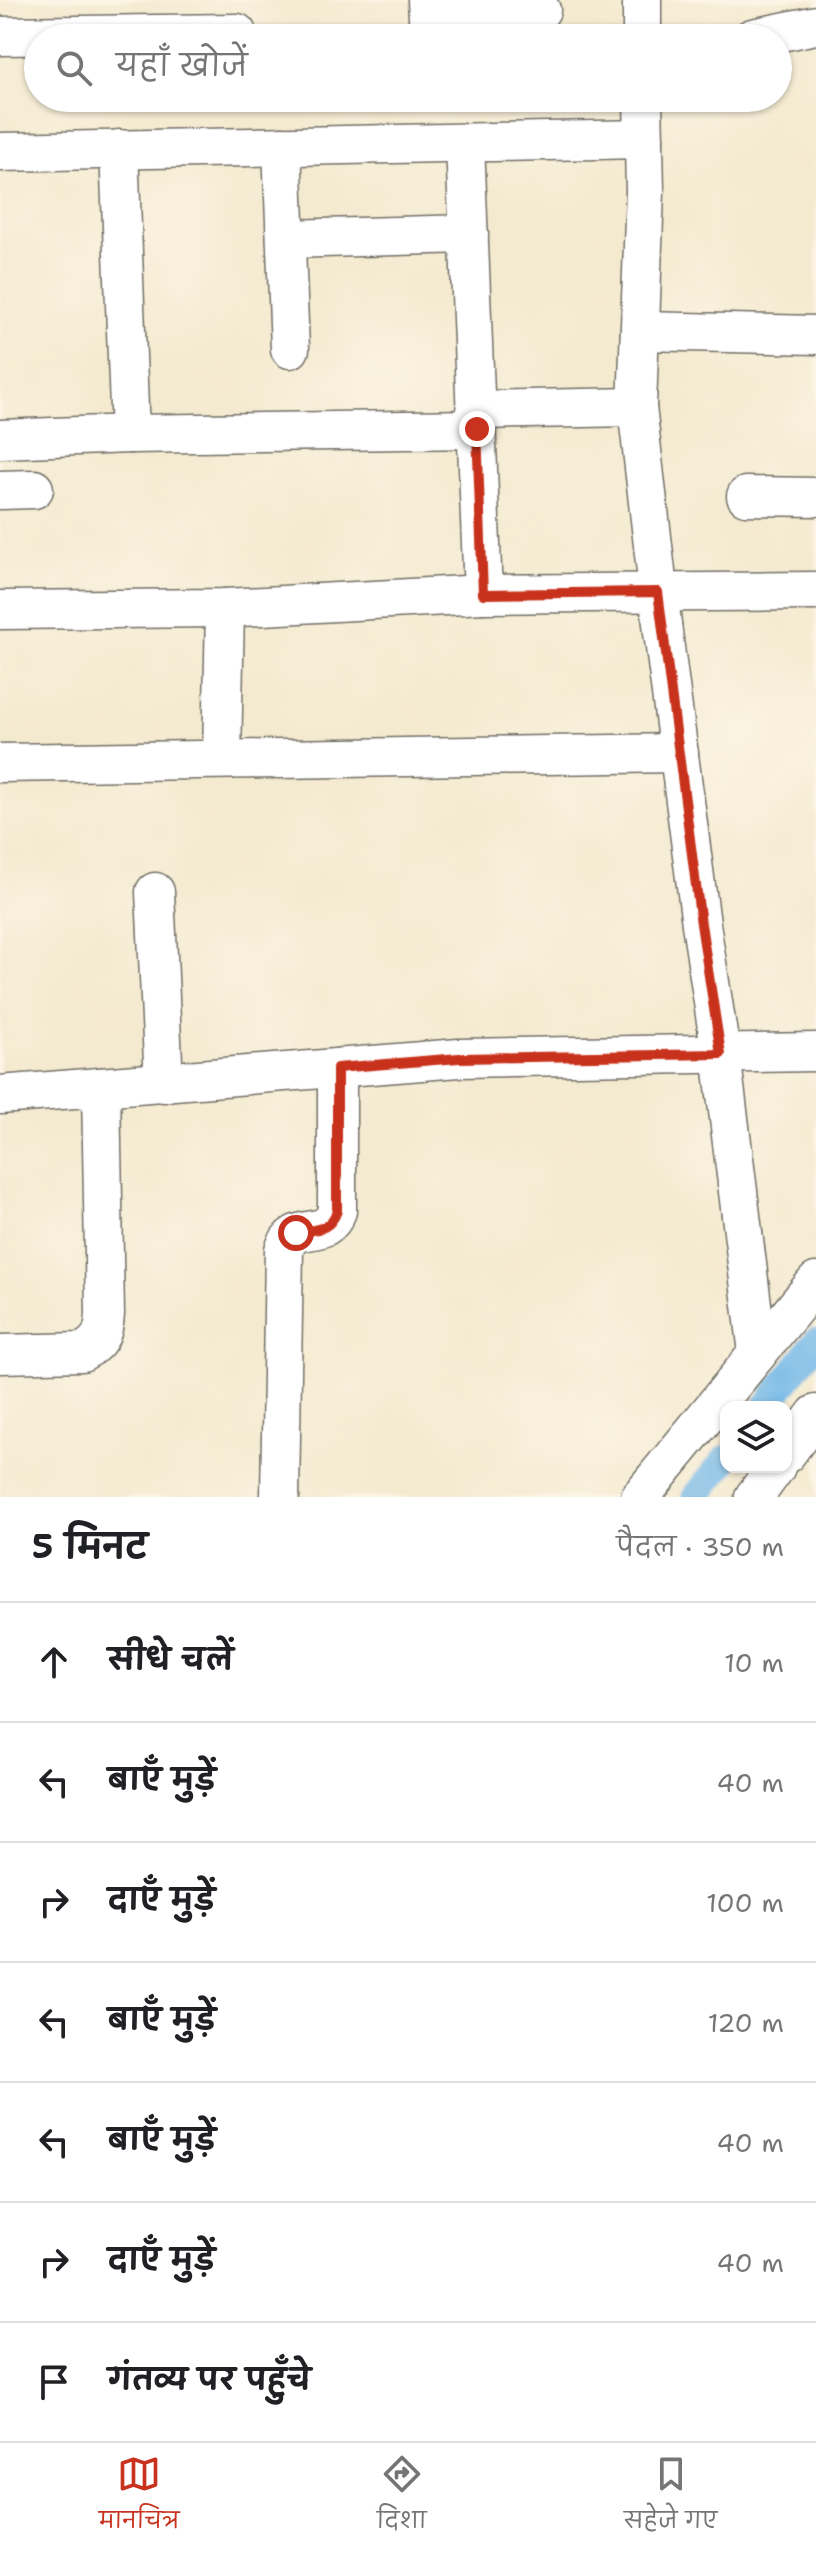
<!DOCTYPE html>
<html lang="hi">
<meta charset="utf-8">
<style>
:root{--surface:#fff;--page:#f6f6f6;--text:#202124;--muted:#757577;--line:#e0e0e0;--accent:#c8321e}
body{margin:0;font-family:"Shantell Sans","Playpen Sans Deva",sans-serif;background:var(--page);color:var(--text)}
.controls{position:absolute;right:24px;bottom:24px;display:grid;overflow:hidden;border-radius:16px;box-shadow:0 2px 6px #0004}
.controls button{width:72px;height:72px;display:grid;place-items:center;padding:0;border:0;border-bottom:2px solid var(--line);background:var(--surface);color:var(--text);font:40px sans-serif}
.stop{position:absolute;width:24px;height:24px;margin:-18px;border:6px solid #c8321e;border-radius:50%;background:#fff}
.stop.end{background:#c8321e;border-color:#fff;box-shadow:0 2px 8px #0008}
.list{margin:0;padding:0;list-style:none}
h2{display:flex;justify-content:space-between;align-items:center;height:104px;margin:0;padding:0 32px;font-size:34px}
h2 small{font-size:26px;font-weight:400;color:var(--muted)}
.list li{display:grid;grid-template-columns:52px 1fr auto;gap:24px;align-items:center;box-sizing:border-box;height:120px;padding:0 32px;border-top:2px solid var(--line)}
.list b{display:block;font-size:30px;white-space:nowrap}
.list em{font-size:26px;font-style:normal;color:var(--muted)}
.icon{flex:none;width:44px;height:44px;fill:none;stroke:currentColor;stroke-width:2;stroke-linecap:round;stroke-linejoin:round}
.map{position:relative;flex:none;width:816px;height:1497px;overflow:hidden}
.search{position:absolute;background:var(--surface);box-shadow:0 2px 6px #0004;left:24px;right:24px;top:24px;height:88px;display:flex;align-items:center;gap:20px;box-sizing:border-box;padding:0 28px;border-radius:44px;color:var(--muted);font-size:30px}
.sheet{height:944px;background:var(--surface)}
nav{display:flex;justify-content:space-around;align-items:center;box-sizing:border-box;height:112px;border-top:2px solid var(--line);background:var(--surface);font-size:22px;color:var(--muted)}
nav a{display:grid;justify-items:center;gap:4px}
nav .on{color:var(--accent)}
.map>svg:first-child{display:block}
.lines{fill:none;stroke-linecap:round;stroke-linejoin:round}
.canal{stroke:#71b7e8;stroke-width:28}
.minor-casing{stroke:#716e65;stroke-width:41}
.minor{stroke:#fff;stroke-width:38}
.route{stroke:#c8321e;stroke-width:10}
</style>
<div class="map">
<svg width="816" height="1497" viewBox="0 0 816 1497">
<rect width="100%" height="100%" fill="#fcf5e5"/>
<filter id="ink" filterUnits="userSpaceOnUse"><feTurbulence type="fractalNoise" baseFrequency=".0125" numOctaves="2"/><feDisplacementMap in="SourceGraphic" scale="16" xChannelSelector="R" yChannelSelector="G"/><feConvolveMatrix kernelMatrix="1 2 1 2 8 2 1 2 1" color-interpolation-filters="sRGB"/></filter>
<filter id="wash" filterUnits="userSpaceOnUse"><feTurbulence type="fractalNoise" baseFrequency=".006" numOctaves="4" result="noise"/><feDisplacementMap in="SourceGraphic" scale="32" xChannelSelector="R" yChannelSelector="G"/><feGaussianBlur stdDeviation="1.8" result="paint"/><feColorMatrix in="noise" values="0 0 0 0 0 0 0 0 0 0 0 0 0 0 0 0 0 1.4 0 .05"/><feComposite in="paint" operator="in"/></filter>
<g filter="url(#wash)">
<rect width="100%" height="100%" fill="#f4ead0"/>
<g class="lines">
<g class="canal">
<polyline points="766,1407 816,1342"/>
<polyline points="696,1497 726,1459"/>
</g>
</g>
</g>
<g filter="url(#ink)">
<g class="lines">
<defs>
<g id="minor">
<polyline points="427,0 428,18 541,10"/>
<polyline points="642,0 642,38"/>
<polyline points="0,36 237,33"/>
<polyline points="752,38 816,25"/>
<polyline points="643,98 645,191 637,407 663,632 701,924 721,1054 758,1353"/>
<polyline points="465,143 483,594"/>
<polyline points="282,146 290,349"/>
<polyline points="119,149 130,434"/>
<polyline points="0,152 644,139"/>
<polyline points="286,239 469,234"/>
<polyline points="640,331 816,335"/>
<polyline points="476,410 637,407"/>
<polyline points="0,439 130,434 477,429"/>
<polyline points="0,490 34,489"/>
<polyline points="746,496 816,497"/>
<polyline points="0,610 225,608 483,594 816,591"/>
<polyline points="222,759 225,608"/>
<polyline points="0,763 679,753"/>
<polyline points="155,892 164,1083"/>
<polyline points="0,1095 459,1058 816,1052"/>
<path d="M0,1354L82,1352C100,1343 104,1333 105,1314L101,1087"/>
<polyline points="786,1454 816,1414"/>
<path d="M280,1497L284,1250C294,1217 325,1244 337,1211V1068"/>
<polyline points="640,1497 816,1282"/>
<polyline points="754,1497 776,1467"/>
</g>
</defs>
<use href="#minor" class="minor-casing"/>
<use href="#minor" class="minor"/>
</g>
</g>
<g class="lines" filter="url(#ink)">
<path class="route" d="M296,1233C316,1229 329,1232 337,1211V1068L459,1058L721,1054L701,924L658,592L483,594L477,429"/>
</g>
</svg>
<div class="controls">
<button><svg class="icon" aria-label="layers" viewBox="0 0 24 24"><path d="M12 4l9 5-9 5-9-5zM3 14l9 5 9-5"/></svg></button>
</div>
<div class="stop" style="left:296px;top:1233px"></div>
<div class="stop end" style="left:477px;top:429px"></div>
<div class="search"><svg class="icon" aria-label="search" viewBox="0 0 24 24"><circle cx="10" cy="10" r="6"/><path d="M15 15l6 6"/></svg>यहाँ खोजें</div>
</div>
<section class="sheet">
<h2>5 मिनट<small>पैदल · 350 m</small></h2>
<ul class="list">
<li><svg class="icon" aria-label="ahead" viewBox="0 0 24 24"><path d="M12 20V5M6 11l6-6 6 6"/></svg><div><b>सीधे चलें</b></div><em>10 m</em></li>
<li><svg class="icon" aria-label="left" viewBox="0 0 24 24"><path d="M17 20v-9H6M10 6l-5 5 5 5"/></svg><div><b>बाएँ मुड़ें</b></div><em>40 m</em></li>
<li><svg class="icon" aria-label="right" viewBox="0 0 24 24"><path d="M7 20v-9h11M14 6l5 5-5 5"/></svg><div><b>दाएँ मुड़ें</b></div><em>100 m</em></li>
<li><svg class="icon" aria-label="left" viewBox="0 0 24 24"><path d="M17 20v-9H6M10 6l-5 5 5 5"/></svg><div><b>बाएँ मुड़ें</b></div><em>120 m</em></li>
<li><svg class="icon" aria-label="left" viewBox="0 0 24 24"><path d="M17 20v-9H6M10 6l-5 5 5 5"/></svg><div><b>बाएँ मुड़ें</b></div><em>40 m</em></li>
<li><svg class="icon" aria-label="right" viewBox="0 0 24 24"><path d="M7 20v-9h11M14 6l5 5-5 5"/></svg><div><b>दाएँ मुड़ें</b></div><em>40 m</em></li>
<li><svg class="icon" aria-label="arrive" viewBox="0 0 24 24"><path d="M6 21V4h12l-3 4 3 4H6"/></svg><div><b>गंतव्य पर पहुँचे</b></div></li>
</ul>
</section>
<nav>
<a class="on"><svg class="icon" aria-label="map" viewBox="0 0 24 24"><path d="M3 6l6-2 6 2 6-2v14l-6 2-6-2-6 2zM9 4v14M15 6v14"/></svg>मानचित्र</a>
<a><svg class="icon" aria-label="directions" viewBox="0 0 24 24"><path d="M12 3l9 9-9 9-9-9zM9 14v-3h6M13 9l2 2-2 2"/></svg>दिशा</a>
<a><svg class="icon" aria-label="saved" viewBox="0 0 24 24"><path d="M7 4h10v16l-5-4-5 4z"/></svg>सहेजे गए</a>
</nav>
